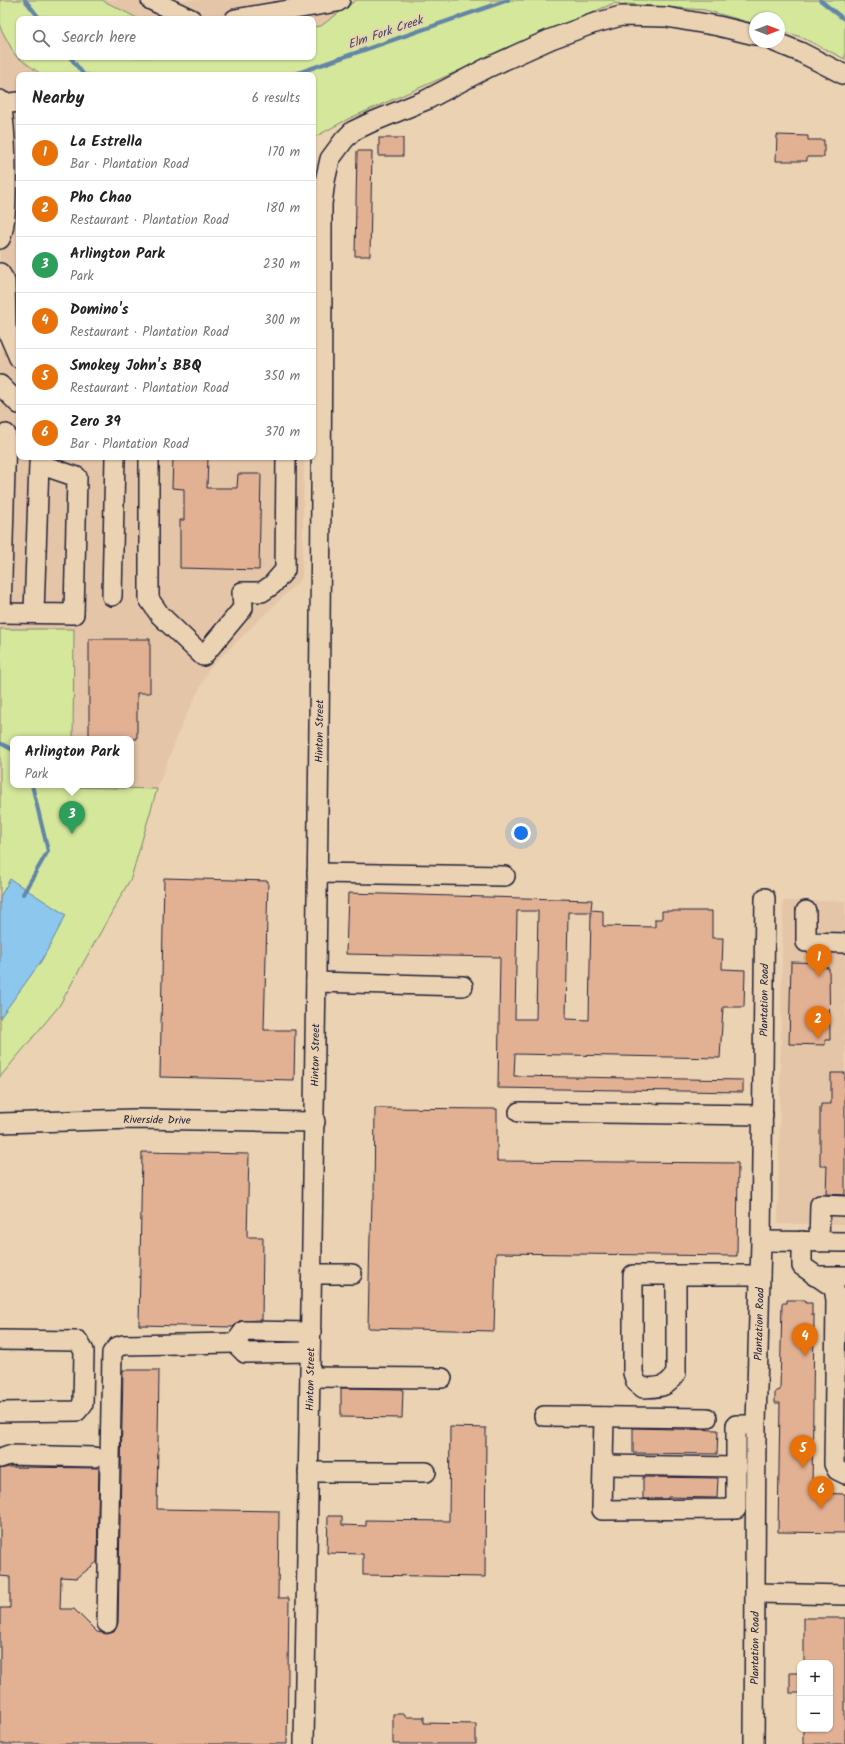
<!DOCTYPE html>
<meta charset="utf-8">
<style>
:root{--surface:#fff;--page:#f2f2f2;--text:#222;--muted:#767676;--line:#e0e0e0;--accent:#d1495b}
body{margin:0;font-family:Kalam,sans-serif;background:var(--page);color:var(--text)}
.controls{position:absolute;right:12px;bottom:12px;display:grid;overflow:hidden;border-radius:8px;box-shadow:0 1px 3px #0004}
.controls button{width:36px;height:36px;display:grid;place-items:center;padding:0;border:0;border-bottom:1px solid var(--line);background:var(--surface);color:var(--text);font:20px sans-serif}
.compass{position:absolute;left:749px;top:12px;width:36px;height:36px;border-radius:50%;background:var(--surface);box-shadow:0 1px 3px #0004;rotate:90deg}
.you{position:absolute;left:521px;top:833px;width:14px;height:14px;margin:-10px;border:3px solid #fff;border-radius:50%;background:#1a73e8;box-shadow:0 0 0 6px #1a73e833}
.badge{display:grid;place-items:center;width:26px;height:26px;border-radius:50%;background:var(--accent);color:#fff;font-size:13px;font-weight:700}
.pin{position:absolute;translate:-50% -33px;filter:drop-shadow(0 1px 2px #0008)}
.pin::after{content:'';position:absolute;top:21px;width:14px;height:12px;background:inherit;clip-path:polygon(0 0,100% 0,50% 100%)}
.popup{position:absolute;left:10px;top:736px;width:124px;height:52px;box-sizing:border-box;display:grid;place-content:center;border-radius:8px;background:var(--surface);filter:drop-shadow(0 1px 3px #0005);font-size:13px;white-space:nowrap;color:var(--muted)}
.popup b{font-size:15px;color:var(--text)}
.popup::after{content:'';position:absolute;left:50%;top:100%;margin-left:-8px;border:8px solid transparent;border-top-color:var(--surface)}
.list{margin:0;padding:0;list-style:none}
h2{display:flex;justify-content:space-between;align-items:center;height:52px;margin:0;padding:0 16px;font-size:17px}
h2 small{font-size:13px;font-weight:400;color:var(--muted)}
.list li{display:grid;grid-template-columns:26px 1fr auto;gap:12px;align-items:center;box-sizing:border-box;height:56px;padding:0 16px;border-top:1px solid var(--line)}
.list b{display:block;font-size:15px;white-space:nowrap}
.list p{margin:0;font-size:13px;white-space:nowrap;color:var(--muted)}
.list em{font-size:13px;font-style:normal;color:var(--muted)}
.icon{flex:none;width:22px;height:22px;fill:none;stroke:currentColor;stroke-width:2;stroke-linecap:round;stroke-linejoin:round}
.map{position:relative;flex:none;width:845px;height:1744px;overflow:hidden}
.search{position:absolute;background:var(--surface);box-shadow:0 1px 3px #0004;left:16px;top:16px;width:300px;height:44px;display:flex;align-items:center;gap:10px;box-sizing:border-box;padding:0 14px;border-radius:8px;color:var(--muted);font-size:15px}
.panel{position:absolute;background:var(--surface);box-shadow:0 1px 3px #0004;left:16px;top:72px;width:300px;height:388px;border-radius:8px}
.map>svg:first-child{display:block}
.built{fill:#e4c5a7}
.green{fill:#d4e79b;stroke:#7b846b}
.water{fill:#8ec7ed;stroke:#6385a6}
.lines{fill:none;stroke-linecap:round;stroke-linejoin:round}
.stream{stroke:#6385a6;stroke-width:4}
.building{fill:#e2b194;stroke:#22223b;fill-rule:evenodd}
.minor-casing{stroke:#22223b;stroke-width:22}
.minor{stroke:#ead2b2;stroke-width:19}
.labels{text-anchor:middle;stroke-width:4;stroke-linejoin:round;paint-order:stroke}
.street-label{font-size:11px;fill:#22223b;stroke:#ead2b2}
.water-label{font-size:12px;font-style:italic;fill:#38435f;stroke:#ead2b2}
</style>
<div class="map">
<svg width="845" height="1744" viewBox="0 0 845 1744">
<rect width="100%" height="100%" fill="#ead2b2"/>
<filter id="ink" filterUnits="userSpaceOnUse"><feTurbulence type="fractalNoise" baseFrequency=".025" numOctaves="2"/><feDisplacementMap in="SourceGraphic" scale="8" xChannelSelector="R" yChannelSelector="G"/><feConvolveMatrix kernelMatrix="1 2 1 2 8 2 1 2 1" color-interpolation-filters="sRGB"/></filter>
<g filter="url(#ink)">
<g class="built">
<polygon points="102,0 356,0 321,26 313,27 313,19 139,19"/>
<polygon points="0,27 15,55 42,75 19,75 19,457 304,457 302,578 209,669 182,724 157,789 73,787 73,785 131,785 131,739 73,739 74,629 0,629"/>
<polygon points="783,901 845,901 845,1224 778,1224"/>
</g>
<g class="green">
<polygon points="0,0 102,0 139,19 19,19 19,57 313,57 313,27 321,26 356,0 845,0 845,59 801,37 779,30 779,18 755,18 755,24 705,10 614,3 348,119 313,138 313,75 42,75 15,55 0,27"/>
<polygon points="0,629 74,629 73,739 13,739 13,785 73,785 73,787 157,789 131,878 59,1006 0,1077"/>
</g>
<polygon class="water" points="10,879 66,915 42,960 0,1018 0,897"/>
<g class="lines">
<g class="stream">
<polyline points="25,0 40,19"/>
<polyline points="820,0 845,20"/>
<polyline points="70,57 84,75 88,75"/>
<polyline points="292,75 508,0"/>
<polyline points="0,743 13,750"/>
<polyline points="23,894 48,851 32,785"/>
</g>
</g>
<g class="building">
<polygon points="777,135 808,136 808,140 824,140 824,157 807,157 807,161 776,161"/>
<rect x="379" y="138" width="24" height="18"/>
<polygon points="357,151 372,151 370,256 355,256"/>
<polygon points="173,457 208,457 207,488 237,488 238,474 261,474 259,570 180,568 180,520 184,520 184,489 172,488"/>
<polygon points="89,639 150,639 150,693 137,693 137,739 89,739"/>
<polygon points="164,878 268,881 264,1030 295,1030 294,1080 160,1077"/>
<path d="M348,893L592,900L591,910L603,911V926L655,927V919H662V911H712V938H723L722,969L745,970L744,1007H723L720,1058L515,1054L514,1076L743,1080V1092L498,1088L500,957L346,954ZM517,911H538L536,1019H515ZM568,912H591L589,1020L566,1019Z"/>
<polygon points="791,962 827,963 826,968 829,968 830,1040 825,1040 825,1045 789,1044"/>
<polygon points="831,1073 845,1073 845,1195 826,1194 827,1166 820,1166 820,1107 821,1107 821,1104 831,1104"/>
<polygon points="375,1108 497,1109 497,1161 738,1163 737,1256 496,1253 494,1331 368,1328 370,1235 371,1235 372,1200 374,1200"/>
<polygon points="142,1152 249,1154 247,1237 263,1237 262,1320 239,1321 233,1327 139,1325"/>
<polygon points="787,1300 805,1300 805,1303 812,1303 812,1315 814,1315 812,1493 845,1494 845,1533 778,1532 780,1403 775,1403 775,1392 780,1390 782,1303 787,1303"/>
<polygon points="123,1370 159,1370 157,1509 279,1511 278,1598 289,1598 287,1744 0,1744 0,1608 10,1608 10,1577 0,1576 0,1469 9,1467 99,1468 97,1562 77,1578 61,1577 60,1609 74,1609 97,1632 107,1634 114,1632 118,1623"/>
<polygon points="341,1388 403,1389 402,1418 341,1417"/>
<polygon points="450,1427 486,1428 485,1577 363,1575 363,1554 327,1553 328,1516 342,1516 342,1525 366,1526 366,1520 449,1521"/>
<polygon points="633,1428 718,1430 717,1454 633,1453"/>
<polygon points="643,1477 718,1478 717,1498 668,1497 668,1499 643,1499"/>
<polygon points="804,1618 845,1618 845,1744 803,1744 803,1729 830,1729 830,1663 804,1663"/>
<rect x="790" y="1673" width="10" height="20"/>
<polygon points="393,1714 405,1714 405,1717 424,1717 424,1723 476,1724 476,1744 393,1744"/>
</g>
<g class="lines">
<defs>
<g id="minor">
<polyline points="151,0 191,19"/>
<polyline points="235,19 337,2 340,0"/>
<polyline points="775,42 800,52 845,75"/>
<path d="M0,100C6,122 10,221 0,239"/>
<polyline points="1,104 19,102"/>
<polyline points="0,273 5,281 6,328 19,358"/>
<polyline points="0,385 19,404"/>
<polyline points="149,457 149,599 160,615 203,656 243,608 242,592 262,592 272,585 285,570 286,457"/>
<polyline points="112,596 115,457"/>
<polyline points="0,613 74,614 77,477 39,464 34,613"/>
<polyline points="1,613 6,434"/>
<polyline points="317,873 505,876"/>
<polyline points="806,911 806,942 845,943"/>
<polyline points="316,982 463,986"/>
<polyline points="519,1112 763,1115"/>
<path id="s1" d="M0,1123L134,1119L315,1122"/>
<polyline points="761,1241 845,1242"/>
<polyline points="802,1241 802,1266 834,1288 836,1300 834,1464 837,1470 845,1474"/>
<polyline points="819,1242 820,1205 845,1206"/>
<polyline points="312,1274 352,1274"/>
<path d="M676,1276V1373C667,1388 660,1387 643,1388L636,1382L633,1373V1275H760"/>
<polyline points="815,1276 845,1276"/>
<polyline points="0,1340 78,1341 84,1351 83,1404 77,1411 0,1412"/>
<polyline points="310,1352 245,1353 235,1343 244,1331 311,1332"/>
<polyline points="310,1377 442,1378"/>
<polyline points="544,1416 707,1418"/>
<polyline points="604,1417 602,1510 736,1509 736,1425 756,1425"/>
<polyline points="0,1458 9,1455 95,1457"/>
<polyline points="604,1465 737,1467"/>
<polyline points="308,1472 426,1472"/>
<polyline points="755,1593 845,1595"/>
<polyline points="107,1623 112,1353 117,1347 123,1345 235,1343"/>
<path id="s2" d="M304,1744C312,1231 322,717 322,204L325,181L330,159L344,140L353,131L372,122L426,100L487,68L551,39L592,24L621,16L666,17L718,26L755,35"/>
<path id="s3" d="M754,1744L756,1425L761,1241L765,898"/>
</g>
</defs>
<use href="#minor" class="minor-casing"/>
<use href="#minor" class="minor"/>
</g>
</g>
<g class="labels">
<g class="street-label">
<text dy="4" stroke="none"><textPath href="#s2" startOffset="1013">Hinton Street</textPath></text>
<text dy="4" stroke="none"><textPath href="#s3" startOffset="744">Plantation Road</textPath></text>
<text dy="4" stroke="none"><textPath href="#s2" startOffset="689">Hinton Street</textPath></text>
<text dy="4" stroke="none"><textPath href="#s1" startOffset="157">Riverside Drive</textPath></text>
<text dy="4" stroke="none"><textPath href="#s3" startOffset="420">Plantation Road</textPath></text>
<text dy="4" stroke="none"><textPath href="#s2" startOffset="365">Hinton Street</textPath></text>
<text dy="4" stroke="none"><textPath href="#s3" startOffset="96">Plantation Road</textPath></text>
</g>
<g class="water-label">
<text transform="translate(385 32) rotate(-19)" y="4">Elm Fork Creek</text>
</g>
</g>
</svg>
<div class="controls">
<button>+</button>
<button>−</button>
</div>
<svg class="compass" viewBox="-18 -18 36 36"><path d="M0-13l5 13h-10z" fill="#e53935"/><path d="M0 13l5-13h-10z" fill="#767676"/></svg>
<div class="you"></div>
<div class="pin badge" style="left:819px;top:977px;background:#e8710a">1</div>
<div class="pin badge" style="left:818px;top:1039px;background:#e8710a">2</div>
<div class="pin badge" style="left:72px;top:834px;background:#2e9e5b">3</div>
<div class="popup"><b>Arlington Park</b>Park</div>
<div class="pin badge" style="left:805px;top:1356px;background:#e8710a">4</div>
<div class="pin badge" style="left:803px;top:1468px;background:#e8710a">5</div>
<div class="pin badge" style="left:821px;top:1509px;background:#e8710a">6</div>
<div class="search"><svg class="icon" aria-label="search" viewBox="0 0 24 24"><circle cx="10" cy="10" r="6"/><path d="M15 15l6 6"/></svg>Search here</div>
<section class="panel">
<h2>Nearby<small>6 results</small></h2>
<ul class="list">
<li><span class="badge" style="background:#e8710a">1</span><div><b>La Estrella</b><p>Bar · Plantation Road</p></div><em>170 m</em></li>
<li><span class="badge" style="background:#e8710a">2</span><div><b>Pho Chao</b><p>Restaurant · Plantation Road</p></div><em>180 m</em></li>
<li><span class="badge" style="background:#2e9e5b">3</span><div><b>Arlington Park</b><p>Park</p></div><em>230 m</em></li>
<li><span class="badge" style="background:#e8710a">4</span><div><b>Domino's</b><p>Restaurant · Plantation Road</p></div><em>300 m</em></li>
<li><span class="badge" style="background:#e8710a">5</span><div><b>Smokey John's BBQ</b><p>Restaurant · Plantation Road</p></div><em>350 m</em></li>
<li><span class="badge" style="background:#e8710a">6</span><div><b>Zero 39</b><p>Bar · Plantation Road</p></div><em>370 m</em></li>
</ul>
</section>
</div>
